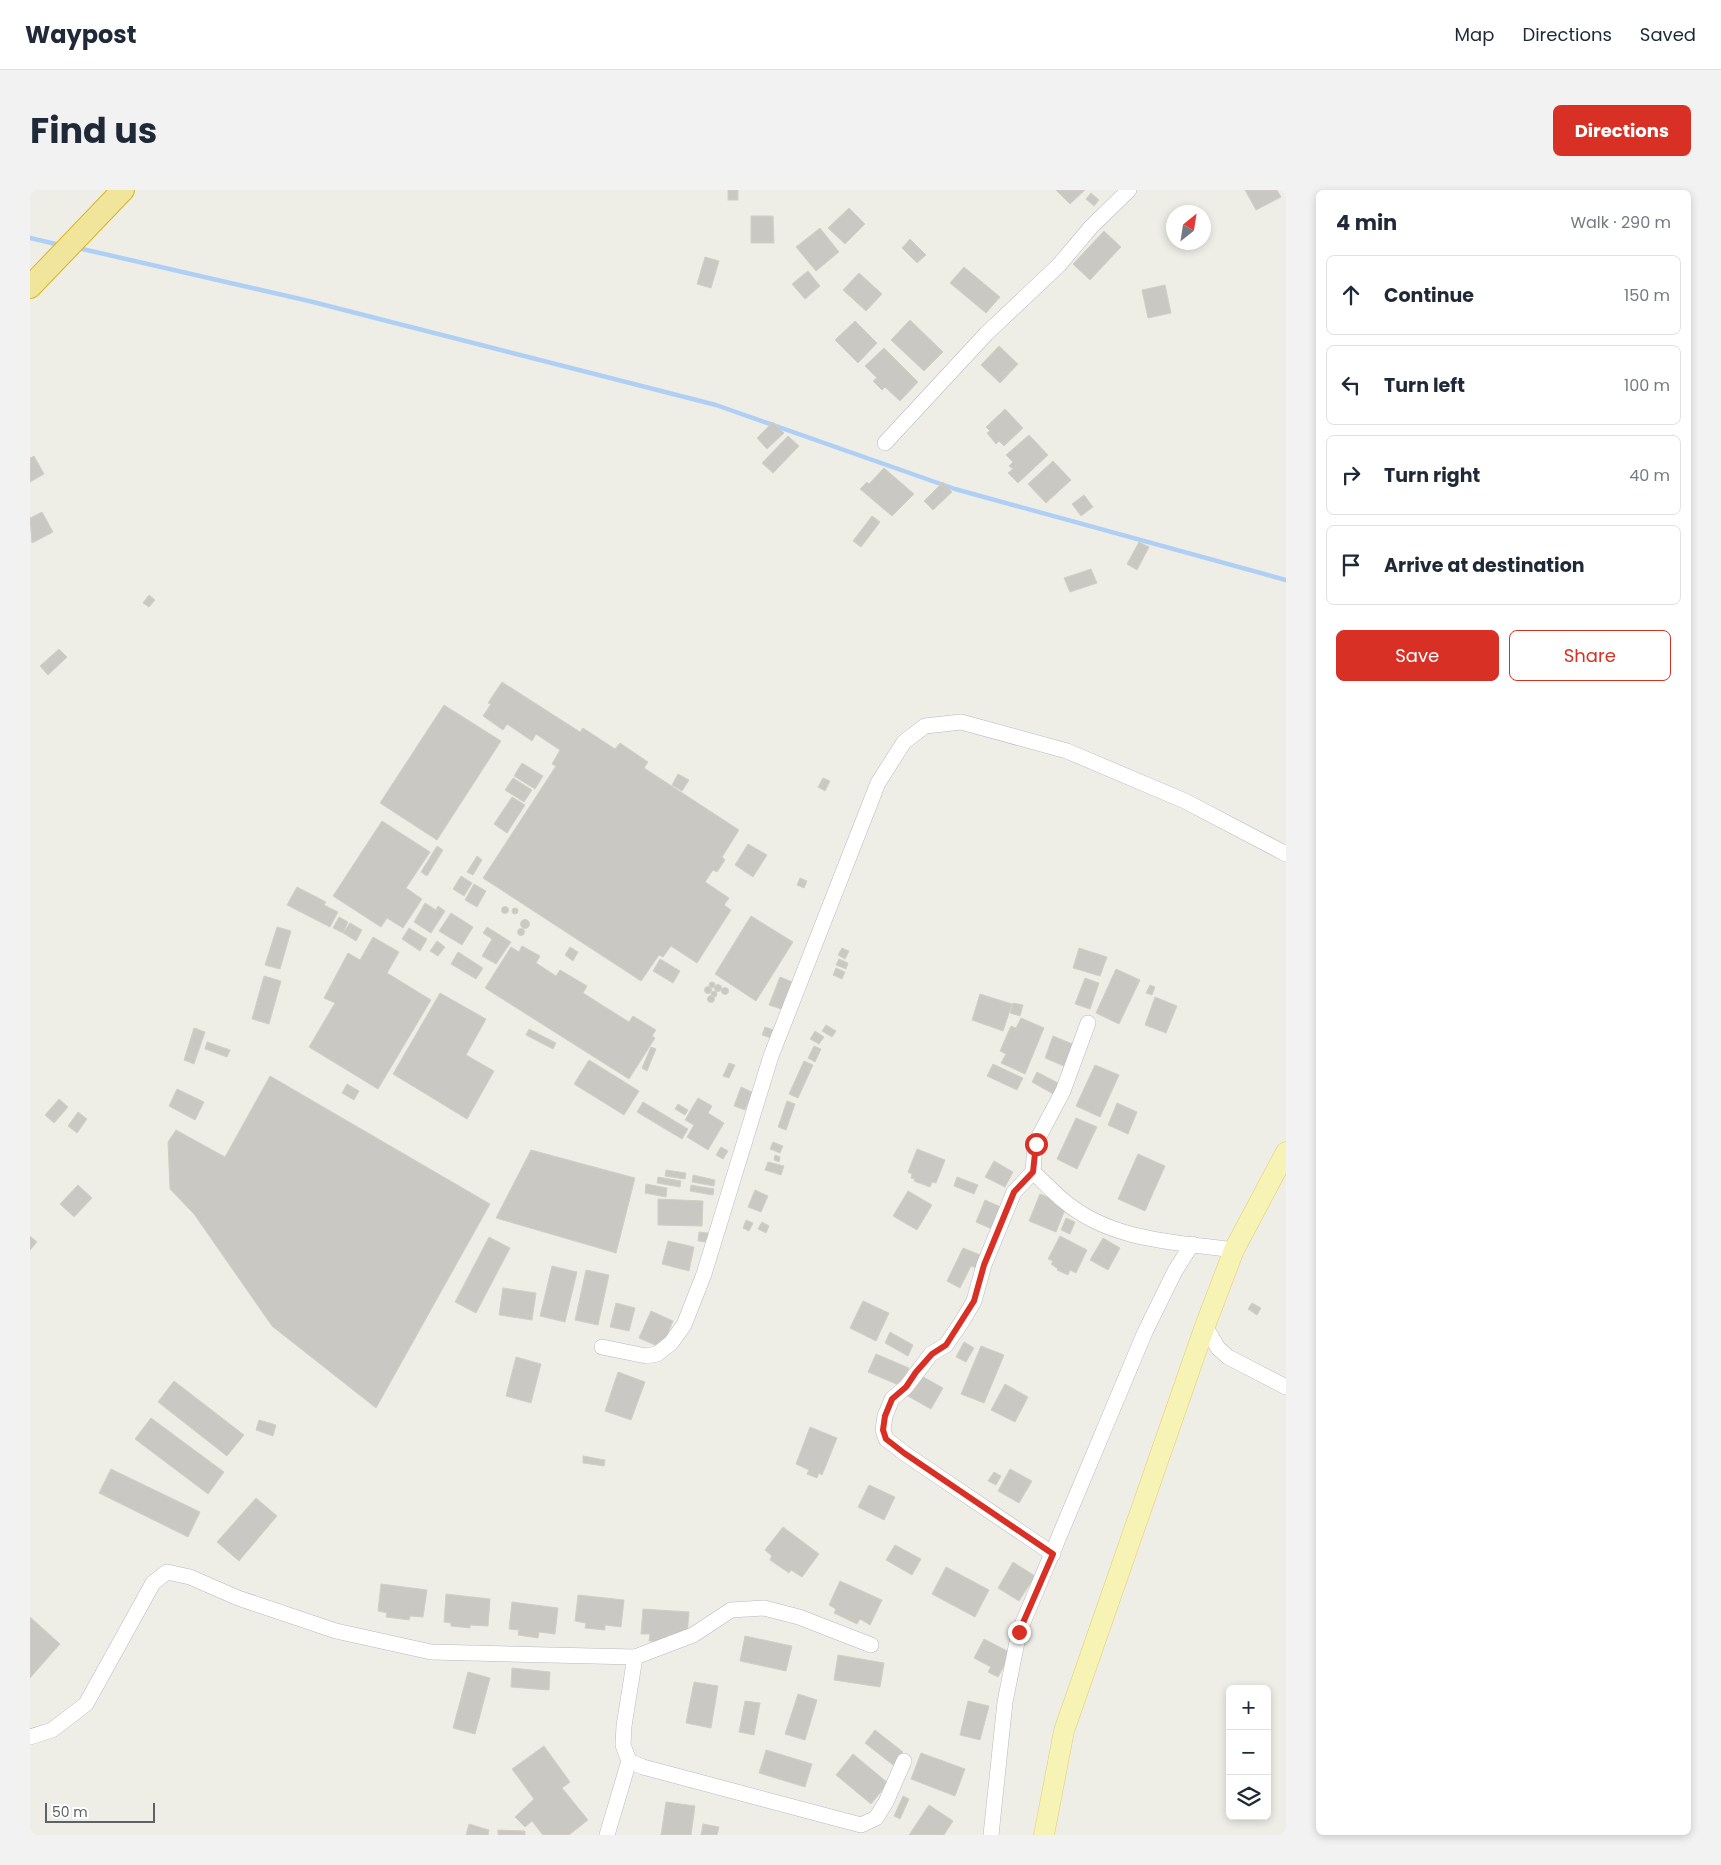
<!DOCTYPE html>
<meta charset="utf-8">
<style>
:root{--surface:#fff;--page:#f2f2f3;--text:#1f2937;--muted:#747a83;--line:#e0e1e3;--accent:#d93025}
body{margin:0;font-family:Poppins,sans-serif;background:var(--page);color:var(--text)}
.controls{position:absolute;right:15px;bottom:15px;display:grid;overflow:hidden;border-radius:8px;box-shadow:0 2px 8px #0003}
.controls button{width:45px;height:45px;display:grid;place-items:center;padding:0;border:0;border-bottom:1px solid var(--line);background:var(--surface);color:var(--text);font:25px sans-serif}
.compass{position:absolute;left:1136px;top:15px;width:45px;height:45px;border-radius:50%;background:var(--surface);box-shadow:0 2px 8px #0003;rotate:30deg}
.scale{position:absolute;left:15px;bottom:12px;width:110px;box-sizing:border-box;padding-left:5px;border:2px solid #5e6065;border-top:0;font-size:14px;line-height:18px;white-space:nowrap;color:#5e6065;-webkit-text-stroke:4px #fff;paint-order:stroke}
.stop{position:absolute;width:15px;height:15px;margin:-11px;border:4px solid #d93025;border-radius:50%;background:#fff}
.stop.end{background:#d93025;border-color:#fff;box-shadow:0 1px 5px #0008}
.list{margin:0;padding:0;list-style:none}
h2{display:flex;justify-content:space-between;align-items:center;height:65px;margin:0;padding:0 20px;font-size:21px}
h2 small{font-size:16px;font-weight:400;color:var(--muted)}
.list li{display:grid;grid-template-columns:32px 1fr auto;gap:15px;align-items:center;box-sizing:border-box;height:80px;margin:0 10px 10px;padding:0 10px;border:1px solid var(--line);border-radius:8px}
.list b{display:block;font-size:19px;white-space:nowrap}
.list em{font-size:16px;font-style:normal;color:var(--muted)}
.actions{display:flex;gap:10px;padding:15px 20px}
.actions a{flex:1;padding:11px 0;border:1px solid var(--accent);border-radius:8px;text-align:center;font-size:18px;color:var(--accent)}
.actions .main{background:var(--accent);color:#fff}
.icon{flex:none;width:28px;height:28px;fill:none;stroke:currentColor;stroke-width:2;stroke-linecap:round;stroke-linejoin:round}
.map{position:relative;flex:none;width:1256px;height:1645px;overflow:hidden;border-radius:8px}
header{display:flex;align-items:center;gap:30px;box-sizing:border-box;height:70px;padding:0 25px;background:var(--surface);border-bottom:1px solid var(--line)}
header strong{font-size:24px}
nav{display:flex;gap:28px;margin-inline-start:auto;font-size:18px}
.intro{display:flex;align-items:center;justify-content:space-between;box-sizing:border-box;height:120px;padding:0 30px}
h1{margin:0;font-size:35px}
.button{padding:12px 22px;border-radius:8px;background:var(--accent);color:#fff;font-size:18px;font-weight:700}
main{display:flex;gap:30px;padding:0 30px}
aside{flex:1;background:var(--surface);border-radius:8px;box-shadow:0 2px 8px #0003}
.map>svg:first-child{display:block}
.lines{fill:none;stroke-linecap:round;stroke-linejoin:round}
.stream{stroke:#b0cff5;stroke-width:4.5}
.building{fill:#cac8c3;stroke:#d2d0c5}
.minor-casing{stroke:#b8babe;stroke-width:16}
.major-casing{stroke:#e1ce6d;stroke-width:21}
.highway-casing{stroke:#dab41b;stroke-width:24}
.minor{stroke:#fff;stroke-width:15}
.major{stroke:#f6f3b4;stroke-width:20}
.highway{stroke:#f1e59b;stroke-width:22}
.route{stroke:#d93025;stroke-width:6}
</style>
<header>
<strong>Waypost</strong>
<nav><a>Map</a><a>Directions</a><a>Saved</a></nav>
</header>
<div class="intro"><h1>Find us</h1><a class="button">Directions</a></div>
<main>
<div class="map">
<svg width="1256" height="1645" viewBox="0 0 1256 1645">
<rect width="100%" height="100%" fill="#eeeee7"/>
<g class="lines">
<g class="stream">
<polyline points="0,48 30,55"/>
<polyline points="48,58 279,111 686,215 925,299 1256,390"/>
</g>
</g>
<g class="building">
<rect x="698" y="0" width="10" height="10"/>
<polygon points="1026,0 1055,0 1040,14"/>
<polygon points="1215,0 1247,0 1251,7 1226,20"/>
<polygon points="1061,3 1069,10 1064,16 1056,9"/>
<polygon points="819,18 835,34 815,54 798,38"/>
<polygon points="721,26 743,26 744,53 721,53"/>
<polygon points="790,38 809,62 786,81 766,57"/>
<polygon points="1074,41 1091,57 1060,90 1043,74"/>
<polygon points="880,49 896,65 887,73 872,58"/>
<polygon points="675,67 689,71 681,98 667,94"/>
<polygon points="934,77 970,107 956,123 920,93"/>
<polygon points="778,81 790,96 775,109 762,94"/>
<polygon points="829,83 852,104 836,121 813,100"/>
<polygon points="1135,95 1141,123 1118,128 1112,100"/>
<polygon points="880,130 913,162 894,181 861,150"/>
<polygon points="825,131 847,153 828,173 805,150"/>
<polygon points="969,156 988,174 970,193 951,175"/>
<polygon points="854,158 888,192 870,211 855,197 852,200 843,191 847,188 835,176"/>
<polygon points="975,219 993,238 974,256 969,251 966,254 957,243 960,241 956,237"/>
<polygon points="743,232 754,243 737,259 727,248"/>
<polygon points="999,245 1018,265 988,293 978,283 983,279 979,276 983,272 976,265"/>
<polygon points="758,246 769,256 743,283 732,273"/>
<polygon points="4,266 14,284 0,292 0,268"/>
<polygon points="1023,271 1041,290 1016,313 998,294"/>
<polygon points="854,278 884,304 862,326 830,299 837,292 839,294"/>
<polygon points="913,292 922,302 903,320 894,311"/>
<polygon points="1054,305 1063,317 1051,326 1042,314"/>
<polygon points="12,322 23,342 2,353 0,328"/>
<polygon points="842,326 850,332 831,357 823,351"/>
<polygon points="1109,352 1119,357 1107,380 1097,374"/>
<polygon points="1061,379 1067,393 1040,402 1034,388"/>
<polygon points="119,405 125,410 119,417 113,413"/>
<polygon points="29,459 37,467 18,485 10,476"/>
<polygon points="472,492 550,542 553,538 585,559 590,553 618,572 614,578 709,640 692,667 695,670 687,682 683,680 675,692 699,708 694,715 701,720 667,773 641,756 633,767 629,765 611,791 453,688 526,576 522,574 530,560 506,544 502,551 477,534 473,540 453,526 461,514 458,513"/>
<polygon points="414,515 471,551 407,650 350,613"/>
<polygon points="492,573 513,586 505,599 484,586"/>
<polygon points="648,584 659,590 652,601 642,595"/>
<polygon points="483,588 502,600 494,612 475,600"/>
<polygon points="793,588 800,591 795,601 788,597"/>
<polygon points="482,607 495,615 477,643 464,634"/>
<polygon points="352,631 400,662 376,698 392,709 373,738 357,728 351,737 303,706"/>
<polygon points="718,654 737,665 723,687 705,675"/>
<polygon points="407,656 413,660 397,686 391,682"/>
<polygon points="447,666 452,670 443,685 437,682"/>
<polygon points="431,686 442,693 434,706 423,699"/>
<polygon points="770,688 777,691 774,698 767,695"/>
<polygon points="444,694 456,701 447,717 435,710"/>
<polygon points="267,697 296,712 294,715 308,722 300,737 257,715"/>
<polygon points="395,713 406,720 408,716 415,721 401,743 384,732"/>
<circle cx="475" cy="720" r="3.5"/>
<circle cx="485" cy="721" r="3"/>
<polygon points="421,723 443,737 432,755 409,741"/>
<polygon points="721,726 763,752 726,811 685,784"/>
<polygon points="309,727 318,732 313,743 303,738"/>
<circle cx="495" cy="734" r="4.5"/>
<polygon points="320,733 332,740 326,751 313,743"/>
<polygon points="247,737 261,741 250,779 235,775"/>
<polygon points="457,737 481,752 466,774 452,766 462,749 453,743"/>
<polygon points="379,738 397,749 390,761 372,749"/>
<circle cx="491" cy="742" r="3.5"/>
<polygon points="343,747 369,762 357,783 401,810 348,899 279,857 305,813 294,808 318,763 330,770"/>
<polygon points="407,751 415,757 408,766 400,761"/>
<polygon points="492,756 510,766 506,773 526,786 530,780 557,796 553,803 599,832 603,826 626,840 622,846 625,848 599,889 455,798 481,757 489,762"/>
<polygon points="540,757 548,762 543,771 535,765"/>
<polygon points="812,758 819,761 815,769 808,765"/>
<polygon points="1049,758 1077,767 1070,786 1043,778"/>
<polygon points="428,762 453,778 446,789 421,774"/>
<polygon points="630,769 650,781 643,793 623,781"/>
<polygon points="809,769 818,773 816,779 806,775"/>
<polygon points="806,778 815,782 812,789 803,785"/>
<polygon points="1086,779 1110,790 1089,834 1066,823"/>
<polygon points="234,786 251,791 239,834 222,829"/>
<polygon points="750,787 765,793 754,820 739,815"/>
<polygon points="1055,788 1069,793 1060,819 1045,814"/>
<circle cx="682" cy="795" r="3"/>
<circle cx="688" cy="798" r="3.5"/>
<polygon points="1120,795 1125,797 1122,805 1116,803"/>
<circle cx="678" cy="800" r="3.5"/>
<circle cx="695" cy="801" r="3.5"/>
<circle cx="684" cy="804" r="3"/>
<polygon points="410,803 456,829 436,865 464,881 437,929 363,884"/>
<polygon points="950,804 982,814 973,841 942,830"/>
<circle cx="681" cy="809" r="3.5"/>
<polygon points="1125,807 1147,816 1136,843 1115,835"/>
<polygon points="983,813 993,815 990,826 980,823"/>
<polygon points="991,828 1014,838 995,884 971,873 976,864 970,861 981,836 986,838"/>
<polygon points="796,835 806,841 802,847 792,841"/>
<polygon points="735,837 744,840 741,848 732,845"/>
<polygon points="164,838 175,842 164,874 154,870"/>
<polygon points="499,839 526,853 523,859 496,845"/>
<polygon points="785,841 794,847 789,854 780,849"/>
<polygon points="1023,846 1045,855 1036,877 1015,868"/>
<polygon points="177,852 200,860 197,867 175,859"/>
<polygon points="784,856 791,859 785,872 778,868"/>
<polygon points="621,857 626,859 617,881 612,878"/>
<polygon points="559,870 609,901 594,925 544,894"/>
<polygon points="774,871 783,875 768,908 759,904"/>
<polygon points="699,873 705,875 699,888 693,886"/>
<polygon points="963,874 993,888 987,900 957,886"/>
<polygon points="1065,875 1089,885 1070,927 1046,916"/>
<polygon points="1007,882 1030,894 1025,905 1002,892"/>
<polygon points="240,886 460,1014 346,1218 242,1136 164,1024 140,999 138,952 146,940 195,967"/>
<polygon points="317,894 329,901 324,910 312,903"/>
<polygon points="711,897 722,902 715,920 704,916"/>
<polygon points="147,899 174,912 165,930 139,916"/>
<polygon points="668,908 682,916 678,923 694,933 678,960 657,947 664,935 655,930"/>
<polygon points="29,909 38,917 24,933 15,925"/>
<polygon points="757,911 765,914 756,940 748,937"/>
<polygon points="613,912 658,939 652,949 607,922"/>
<polygon points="1087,913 1107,922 1098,944 1078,935"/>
<polygon points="648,914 658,920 655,925 645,919"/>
<polygon points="48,922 57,929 47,943 38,936"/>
<polygon points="1046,928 1067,937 1047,979 1027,969"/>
<polygon points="743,952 753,956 750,963 740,959"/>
<polygon points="691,957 698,961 693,969 686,965"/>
<polygon points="887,959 915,970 906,993 902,992 900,997 884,991 885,989 881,988 882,984 878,982"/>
<polygon points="501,960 605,988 586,1063 466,1028"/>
<polygon points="1108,964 1135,976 1115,1021 1088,1009"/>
<polygon points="745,965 750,967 749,972 744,970"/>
<polygon points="964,971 983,982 975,997 955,987"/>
<polygon points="738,972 754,976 751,985 735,980"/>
<polygon points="636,980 656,983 655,989 635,986"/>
<polygon points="663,985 685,990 684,996 662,992"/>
<polygon points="628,987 651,991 650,997 627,993"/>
<polygon points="927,987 948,995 944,1004 924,996"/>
<polygon points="616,994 637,998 636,1007 615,1003"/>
<polygon points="48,995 62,1008 44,1027 30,1014"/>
<polygon points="661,995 684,999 683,1005 660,1001"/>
<polygon points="725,1000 738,1006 731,1022 718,1017"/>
<polygon points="878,1001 902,1015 887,1040 863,1026"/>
<polygon points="1010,1004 1037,1015 1026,1042 999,1031"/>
<polygon points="628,1009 673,1011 672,1036 628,1035"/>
<polygon points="955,1010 982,1022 973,1044 946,1032"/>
<polygon points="1036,1028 1045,1032 1040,1044 1031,1040"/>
<polygon points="716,1030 723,1033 719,1041 713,1038"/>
<polygon points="732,1032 739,1036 736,1043 728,1039"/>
<polygon points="669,1042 686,1044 685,1053 668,1051"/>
<polygon points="0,1046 7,1052 0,1060"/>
<polygon points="1030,1046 1057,1060 1046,1083 1040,1080 1038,1085 1027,1080 1028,1079 1021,1074 1023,1071 1018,1069"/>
<polygon points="459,1047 480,1058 446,1123 425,1112"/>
<polygon points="1073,1048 1090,1058 1078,1080 1060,1070"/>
<polygon points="638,1051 664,1057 659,1081 632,1074"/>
<polygon points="933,1058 958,1068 953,1081 941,1076 930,1098 917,1091"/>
<polygon points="522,1076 547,1082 535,1132 510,1126"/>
<polygon points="556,1080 579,1085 568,1135 545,1130"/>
<polygon points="473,1098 506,1103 502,1130 469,1125"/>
<polygon points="833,1111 859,1123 846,1151 820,1138"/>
<polygon points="586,1113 605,1118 599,1141 580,1137"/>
<polygon points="1222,1113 1231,1118 1227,1125 1218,1119"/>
<polygon points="621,1121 643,1131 632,1158 609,1148"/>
<polygon points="860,1142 883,1155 878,1166 855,1153"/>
<polygon points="934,1152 944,1158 936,1172 926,1167"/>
<polygon points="951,1156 974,1165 954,1213 931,1204"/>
<polygon points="846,1164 879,1178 871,1196 838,1182"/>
<polygon points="486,1167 511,1174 501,1213 476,1206"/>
<polygon points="588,1182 615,1192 601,1230 575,1221"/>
<polygon points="888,1184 913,1198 901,1219 876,1205"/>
<polygon points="144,1191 214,1245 197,1266 128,1212"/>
<polygon points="975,1194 998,1207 985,1232 961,1220"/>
<polygon points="121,1228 194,1282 178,1304 105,1249"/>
<polygon points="229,1230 246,1235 243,1246 226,1240"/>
<polygon points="780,1237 807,1248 792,1285 789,1283 787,1288 777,1284 779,1280 766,1274"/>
<polygon points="553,1266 575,1270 574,1276 553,1273"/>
<polygon points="81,1279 170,1322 158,1347 69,1303"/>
<polygon points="980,1279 1002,1291 989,1313 968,1301"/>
<polygon points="964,1282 971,1286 966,1295 958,1291"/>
<polygon points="839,1295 865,1307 854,1330 828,1317"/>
<polygon points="226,1308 247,1326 209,1371 187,1352"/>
<polygon points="753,1337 789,1364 772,1387 761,1380 759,1383 740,1370 742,1366 735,1360"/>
<polygon points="865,1355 891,1369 882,1385 856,1370"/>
<polygon points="983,1372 1005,1386 989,1411 968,1398"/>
<polygon points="916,1377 959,1400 945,1427 902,1404"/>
<polygon points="810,1391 852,1410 840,1435 830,1429 827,1434 804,1423 806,1419 799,1415"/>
<polygon points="351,1394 397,1400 393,1427 380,1426 379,1430 356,1427 357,1423 348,1421"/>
<polygon points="416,1404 460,1409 458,1436 440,1435 440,1438 421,1436 421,1433 414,1432"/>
<polygon points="548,1405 594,1410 591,1437 575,1435 575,1440 555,1438 556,1433 545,1431"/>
<polygon points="482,1412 528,1418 525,1444 509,1442 508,1448 488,1445 489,1440 479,1439"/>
<polygon points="613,1419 659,1422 657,1446 638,1445 638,1452 619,1451 620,1444 611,1444"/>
<polygon points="0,1427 30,1454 0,1488"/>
<polygon points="715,1446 762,1456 756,1481 710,1471"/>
<polygon points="954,1449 981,1463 968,1487 958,1482 961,1477 944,1468"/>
<polygon points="808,1465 854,1473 850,1497 804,1490"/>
<polygon points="482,1478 520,1482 519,1500 481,1497"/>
<polygon points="438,1482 460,1488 445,1544 423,1538"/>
<polygon points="664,1492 688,1496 681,1538 656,1533"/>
<polygon points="768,1504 787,1510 775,1550 755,1544"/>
<polygon points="715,1511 730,1513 724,1545 709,1542"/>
<polygon points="938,1511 959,1516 950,1550 930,1545"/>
<polygon points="845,1540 873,1562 863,1575 835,1553"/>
<polygon points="514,1556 540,1592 532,1598 558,1630 539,1645 513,1645 502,1631 495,1637 485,1627 504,1609 482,1579"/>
<polygon points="736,1560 782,1574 775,1597 729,1583"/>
<polygon points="891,1563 935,1579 925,1606 881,1589"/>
<polygon points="823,1564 858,1593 841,1614 806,1585"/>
<polygon points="873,1606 879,1609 870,1629 864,1626"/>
<polygon points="636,1612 665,1616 661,1645 631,1645"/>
<polygon points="899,1615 923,1631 914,1645 879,1645"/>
<polygon points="439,1634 459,1640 458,1645 436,1645"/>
<polygon points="673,1634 689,1637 687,1645 671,1645"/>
<polygon points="468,1640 495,1641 495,1645 468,1645"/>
</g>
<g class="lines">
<defs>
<g id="minor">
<polyline points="855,253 956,144 1029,75 1061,37 1099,0"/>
<path d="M1058,833L1033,901L1005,954L1003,982C1013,991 1023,1002 1034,1011C1081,1051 1146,1052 1204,1060"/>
<polyline points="1003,982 984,1002 954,1075 944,1111 933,1130 916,1155 901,1164 876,1197 862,1209 855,1226 853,1240 856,1249 874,1263 1023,1364"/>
<polyline points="1175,1136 1188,1158 1198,1167 1256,1197"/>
<polyline points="572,1157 616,1166 627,1164 641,1153 654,1135 674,1084 741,866 848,593 874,552 895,536 931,532 1037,561 1155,611 1256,664"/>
<polyline points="605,1467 594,1536 593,1555 599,1571 613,1577 831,1635 846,1628 856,1612 874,1571"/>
<polyline points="0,1547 22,1540 56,1514 123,1393 137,1382 160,1387 208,1408 306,1441 401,1462 605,1467 663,1445 701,1420 734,1418 769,1427 841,1455"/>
<polyline points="577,1645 599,1571"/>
<polyline points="961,1645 975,1512 989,1442 1115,1142 1145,1081 1162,1054"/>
</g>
<polyline id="major" points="1014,1645 1034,1541 1175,1136 1204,1060 1256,962"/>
<polyline id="highway" points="0,97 93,0"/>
</defs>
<use href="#minor" class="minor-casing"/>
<use href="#major" class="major-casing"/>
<use href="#highway" class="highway-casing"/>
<use href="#minor" class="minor"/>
<use href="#major" class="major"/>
<use href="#highway" class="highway"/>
</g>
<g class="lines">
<polyline class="route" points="989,1442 1023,1364 874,1263 856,1249 853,1240 855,1226 862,1209 876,1197 886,1182 902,1164 916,1155 944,1111 954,1075 984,1002 1003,982 1006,954"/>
</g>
</svg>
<div class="controls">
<button>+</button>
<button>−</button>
<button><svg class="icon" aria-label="layers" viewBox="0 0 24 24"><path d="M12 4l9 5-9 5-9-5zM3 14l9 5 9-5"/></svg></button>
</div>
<svg class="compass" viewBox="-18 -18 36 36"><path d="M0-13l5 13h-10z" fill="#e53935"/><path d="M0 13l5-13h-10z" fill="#747a83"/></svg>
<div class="scale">50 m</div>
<div class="stop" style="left:1006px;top:954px"></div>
<div class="stop end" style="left:989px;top:1442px"></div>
</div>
<aside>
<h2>4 min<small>Walk · 290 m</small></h2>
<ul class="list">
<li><svg class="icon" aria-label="ahead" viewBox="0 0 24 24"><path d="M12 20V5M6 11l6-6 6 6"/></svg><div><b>Continue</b></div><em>150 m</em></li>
<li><svg class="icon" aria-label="left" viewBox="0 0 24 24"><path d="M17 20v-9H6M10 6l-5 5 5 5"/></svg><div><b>Turn left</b></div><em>100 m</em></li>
<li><svg class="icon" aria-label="right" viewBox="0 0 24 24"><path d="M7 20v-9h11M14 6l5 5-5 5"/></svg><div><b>Turn right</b></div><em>40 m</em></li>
<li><svg class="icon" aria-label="arrive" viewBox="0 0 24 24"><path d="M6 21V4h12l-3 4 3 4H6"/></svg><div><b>Arrive at destination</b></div></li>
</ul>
<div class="actions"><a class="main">Save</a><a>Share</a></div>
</aside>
</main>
